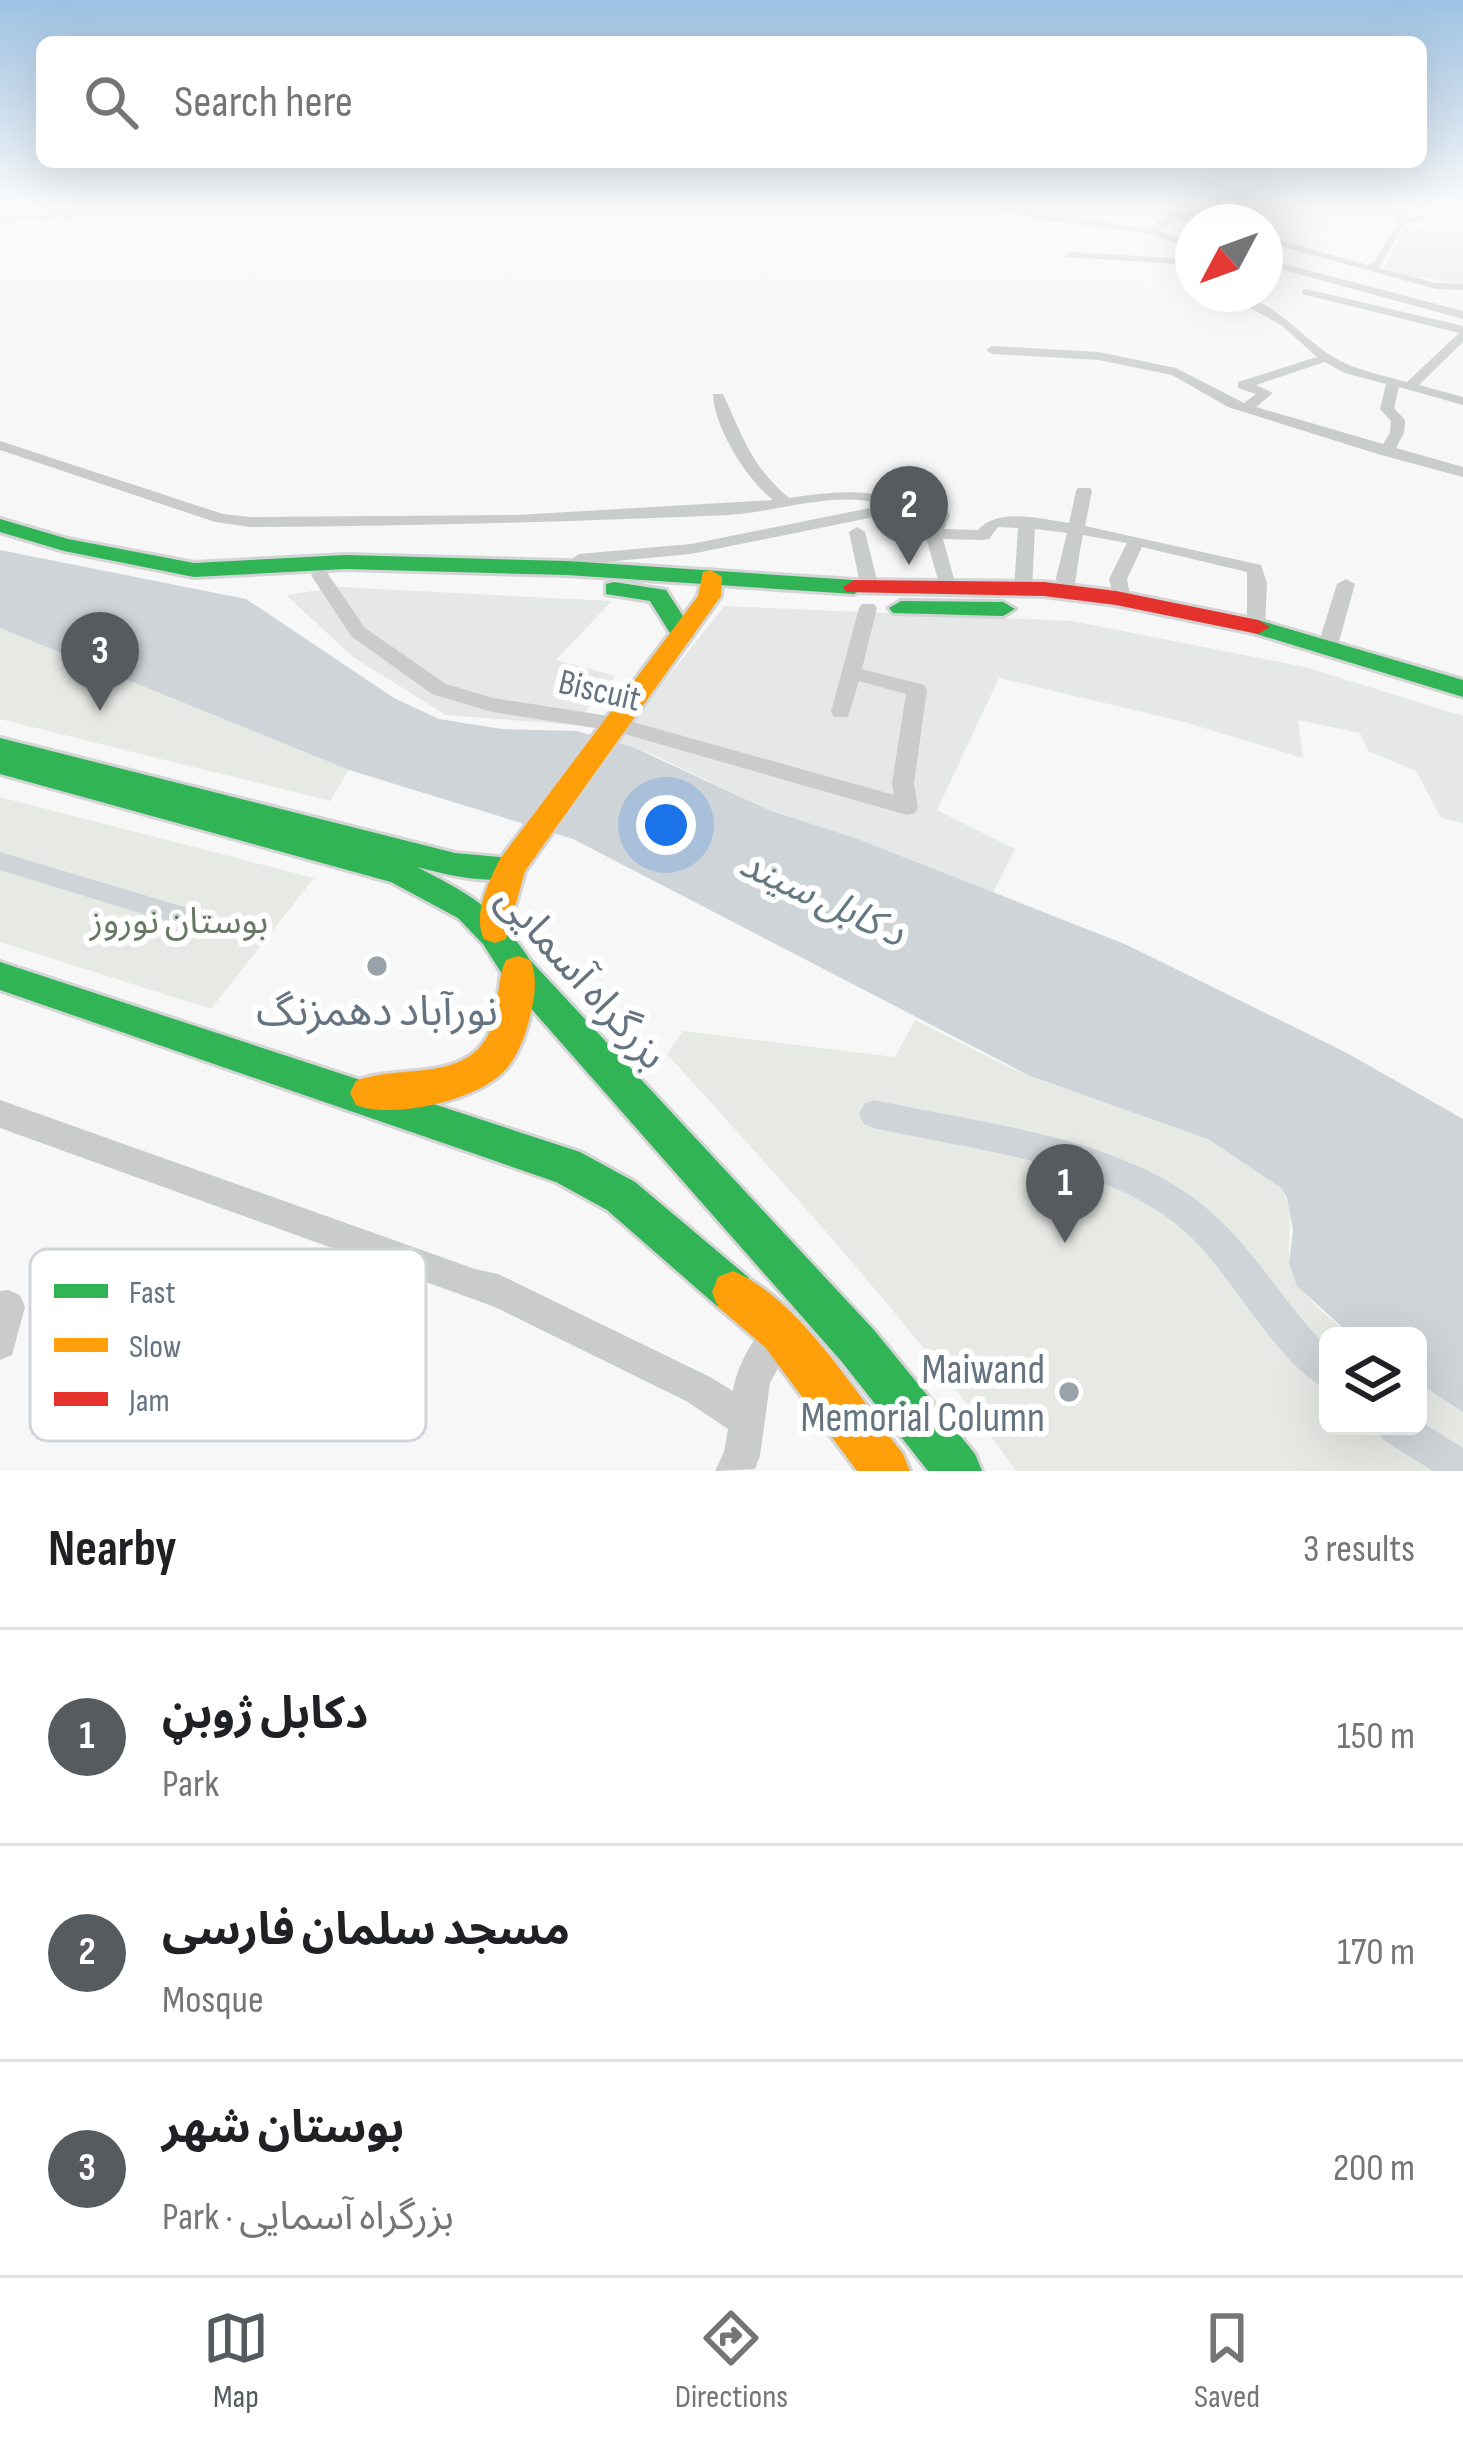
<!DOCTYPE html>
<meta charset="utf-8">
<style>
:root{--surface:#fff;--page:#f6f6f6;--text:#202124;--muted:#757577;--line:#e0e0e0;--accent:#565b60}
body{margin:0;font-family:"Sofia Sans Condensed","Noto Sans Arabic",sans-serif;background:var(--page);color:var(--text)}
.controls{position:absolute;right:36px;bottom:36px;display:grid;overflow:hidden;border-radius:18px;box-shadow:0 12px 48px #0002}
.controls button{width:108px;height:108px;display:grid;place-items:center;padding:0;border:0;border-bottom:3px solid var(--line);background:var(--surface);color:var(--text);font:60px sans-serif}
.compass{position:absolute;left:1175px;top:204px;width:108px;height:108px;border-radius:50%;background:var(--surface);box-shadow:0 12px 48px #0002;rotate:229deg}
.you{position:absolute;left:666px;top:825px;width:42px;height:42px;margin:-30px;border:9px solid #fff;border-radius:50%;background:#1a73e8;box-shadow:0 0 0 18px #1a73e833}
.badge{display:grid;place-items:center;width:78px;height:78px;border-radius:50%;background:var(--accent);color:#fff;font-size:39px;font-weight:700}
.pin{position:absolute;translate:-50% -99px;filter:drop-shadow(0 3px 6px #0008)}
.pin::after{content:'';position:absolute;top:63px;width:42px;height:36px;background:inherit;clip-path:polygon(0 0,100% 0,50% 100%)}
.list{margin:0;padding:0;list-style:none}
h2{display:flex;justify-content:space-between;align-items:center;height:156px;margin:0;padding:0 48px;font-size:51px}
h2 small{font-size:39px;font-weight:400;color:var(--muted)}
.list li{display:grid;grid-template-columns:78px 1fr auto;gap:36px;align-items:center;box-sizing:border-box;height:216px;padding:0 48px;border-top:3px solid var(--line)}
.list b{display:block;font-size:45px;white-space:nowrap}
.list p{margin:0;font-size:39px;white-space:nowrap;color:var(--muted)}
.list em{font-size:39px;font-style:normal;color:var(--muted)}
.icon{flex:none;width:66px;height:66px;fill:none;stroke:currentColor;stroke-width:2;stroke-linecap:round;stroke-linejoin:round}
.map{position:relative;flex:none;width:1463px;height:1471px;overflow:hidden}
.search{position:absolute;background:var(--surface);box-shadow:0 12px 48px #0002;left:36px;right:36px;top:36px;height:132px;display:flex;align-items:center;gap:30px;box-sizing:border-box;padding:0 42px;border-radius:18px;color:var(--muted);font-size:45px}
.sheet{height:804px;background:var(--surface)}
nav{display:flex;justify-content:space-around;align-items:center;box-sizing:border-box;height:168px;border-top:3px solid var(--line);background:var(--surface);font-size:33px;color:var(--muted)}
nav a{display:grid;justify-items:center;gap:6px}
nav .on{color:var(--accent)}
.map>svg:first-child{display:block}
.built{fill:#e6e7e7}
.green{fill:#e6e9e4}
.water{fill:#ced4d8}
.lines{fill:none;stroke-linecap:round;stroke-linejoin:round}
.canal{fill:#ced4d8;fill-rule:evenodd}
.fast-casing{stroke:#d3d4d5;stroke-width:6}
.slow-casing{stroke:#d3d4d5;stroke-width:6}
.jam-casing{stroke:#d3d4d5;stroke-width:6}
.street{fill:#cacccc;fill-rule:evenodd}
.fast{fill:#30b455;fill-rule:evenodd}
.slow{fill:#ff9f0a;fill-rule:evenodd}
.jam{fill:#e5322d;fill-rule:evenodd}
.poi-dot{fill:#98a2aa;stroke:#fff;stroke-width:4.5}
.labels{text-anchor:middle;stroke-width:12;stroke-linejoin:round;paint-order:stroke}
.street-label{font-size:36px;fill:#657480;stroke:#fff}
.park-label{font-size:36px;fill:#677864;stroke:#fff}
.water-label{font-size:39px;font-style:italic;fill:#657981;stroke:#fff}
.near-street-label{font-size:42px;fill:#657480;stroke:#fff}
.near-poi-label{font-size:42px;fill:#657480;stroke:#fff}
.key{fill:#fff;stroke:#d1d5d9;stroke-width:3}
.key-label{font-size:33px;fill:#657480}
</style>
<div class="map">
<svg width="1463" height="1471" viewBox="0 0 1463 1471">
<rect width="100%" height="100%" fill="#f7f7f7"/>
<g class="built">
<polygon points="340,587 612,601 556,660 615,676 574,725 446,715 353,657 286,595"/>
<polygon points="724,606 1072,621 1305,667 1463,716 1463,823 1441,818 1416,771 1368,751 1360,733 1298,720 1303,758 1184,722 999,678 937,810 1015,849 993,893 771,811 654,755 609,739 641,711"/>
</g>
<g class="green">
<polygon points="1405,225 1463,234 1463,284 1382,271"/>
<polygon points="0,628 349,770 330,801 0,719"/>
<polygon points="0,797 314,878 211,1009 0,942"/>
<path d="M915,1020C959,1041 1003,1067 1048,1083C1117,1108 1223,1129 1275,1182C1298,1206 1287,1231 1289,1260C1292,1291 1330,1318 1352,1336H1328V1426H1418V1383L1463,1412V1471H1016C911,1322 789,1189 667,1054L683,1031L895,1057Z"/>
</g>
<polygon class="water" points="0,550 246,599 394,698 439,719 502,729 577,731 633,747 771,811 855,838 1127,945 1345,1052 1463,1119 1463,1412 1418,1383 1418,1336 1352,1336 1297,1286 1289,1263 1293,1230 1287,1198 1280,1187 1208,1139 1030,1076 573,839 349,770 0,628"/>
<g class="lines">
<g class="canal">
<polygon points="0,852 221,918 230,921 234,928 230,935 221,938 0,870"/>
<path d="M874,1100C982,1124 1129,1137 1213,1214C1257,1253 1286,1306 1328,1348V1389C1282,1370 1232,1277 1193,1239C1117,1163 975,1151 874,1128L864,1124L859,1114L864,1104Z"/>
<polygon points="1418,1420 1463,1448 1463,1471 1433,1471 1382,1439 1377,1426 1418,1426"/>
</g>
<defs>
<g id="fast">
<polygon points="0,519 68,539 194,563 346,555 567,561 854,580 865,587 854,594 567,575 346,569 194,577 64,551 0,532"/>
<polygon points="614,582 666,590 694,633 691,638 673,638 650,601 606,594 606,584"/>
<polygon points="901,601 1003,602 1015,609 1003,616 893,613 889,608"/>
<polygon points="1258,620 1463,680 1463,697 1250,632 1246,627"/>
<path d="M0,738L455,853L522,859L526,867L522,875C489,886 449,875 417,867C473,896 494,907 530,960L874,1330L975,1454L982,1471H928L842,1362L506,980L483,944L458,918L391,882L0,774Z"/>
<polygon points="0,962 580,1152 635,1182 748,1277 754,1292 748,1307 733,1313 718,1307 607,1210 556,1182 0,990"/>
</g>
<g id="slow">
<path d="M711,570L722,577L721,596L525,871L506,939L495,943L484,939C472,915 489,881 500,859L698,596L703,572Z"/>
<path d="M518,956L530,960C538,976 535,998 530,1016C526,1034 519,1053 507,1068C481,1100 393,1120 356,1105L350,1093L356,1081C401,1063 471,1085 492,1026C500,1005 496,980 506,960Z"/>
<path d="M733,1271C800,1299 858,1397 903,1454L910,1471H857L765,1347L718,1307L712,1292L718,1277Z"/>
</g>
<polygon id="jam" points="854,580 1044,582 1116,591 1258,620 1270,627 1258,634 1116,605 1044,596 846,592 843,587"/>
</defs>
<use href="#fast" class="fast-casing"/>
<use href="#slow" class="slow-casing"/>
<use href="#jam" class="jam-casing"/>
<g class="street">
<polygon points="1144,203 1156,203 1175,213 1222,216 1281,203 1299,203 1222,222 1175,219 1158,231 1193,242 1193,248 1143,233 1042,220 986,207 991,204 1149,229 1166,216"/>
<polygon points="1346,203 1361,203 1411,217 1463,206 1463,212 1404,224 1379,268 1436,283 1463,284 1463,290 1436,289 1265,242 1265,236 1368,265 1375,261 1399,219"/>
<polygon points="74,212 71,217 0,222 0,216"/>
<polygon points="1068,252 1193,259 1193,265 1064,257"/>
<polygon points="1265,259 1463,311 1463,319 1265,265"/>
<path d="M1306,289L1463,326V342L1419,385L1463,397V405L1399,387L1394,408L1405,420L1404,433L1396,448L1463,467V477L1381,455L1228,407L1172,375L1099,360L992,354L986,350L992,346L1099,352L1176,368L1244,403L1256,394L1238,388V382L1317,357L1281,325L1225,294C1270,294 1298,335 1333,357C1355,370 1382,375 1407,382L1459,333L1302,294V290ZM1325,362L1345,373L1386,384L1380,409L1391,421L1390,433L1383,444L1256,407L1273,393L1256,385Z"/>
<path d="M713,394H723C744,439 750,464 789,498C827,492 864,488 902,500V506L948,512L950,515L944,529L978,530C998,507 1041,519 1069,523L1076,491L1078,488H1090L1092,491L1085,526L1261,565L1267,583L1265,628L1256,634L1247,628V572L1142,547L1127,579L1131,601L1122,606L1116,605L1109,579L1127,543L1083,535C1078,556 1077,579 1072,598H1060L1056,578L1067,533L1035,529L1032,589L1023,594L1014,589L1018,528L998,527L989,539L983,540L943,539L956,586L947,591L941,590L925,534L932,519L889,514L691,554L584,564L567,573L558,568L579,554L691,544L885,505C836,489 779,512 729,515C569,522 410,526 250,527L215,522L0,450V441L223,514L250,517L516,515L773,500C746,479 714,427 713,394Z"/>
<polygon points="857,527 865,532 879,588 870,593 861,588 849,532"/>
<polygon points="320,570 326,571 365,628 446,684 493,698 615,717 894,795 892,783 906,694 859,681 848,717 834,717 831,712 859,608 862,604 874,604 877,608 862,669 924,685 927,690 914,783 918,807 915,813 907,815 614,731 492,712 432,694 351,636 311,575"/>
<polygon points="1346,579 1355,584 1338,645 1328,651 1321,649 1318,645 1337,584"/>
<path d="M0,1100L475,1269L498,1274L710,1377L733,1391C737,1367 754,1330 778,1320L790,1325L795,1337L770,1383L760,1456L755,1469L715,1471L724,1452L728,1429L686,1401L495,1307L0,1128Z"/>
<polygon points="8,1290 20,1295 25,1307 12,1355 0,1360 0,1291"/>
</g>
<use href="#fast" class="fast"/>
<use href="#slow" class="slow"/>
<use href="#jam" class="jam"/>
</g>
<linearGradient id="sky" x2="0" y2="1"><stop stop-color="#9dc1e2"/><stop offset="0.5" stop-color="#fbfbfb"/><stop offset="1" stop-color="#fbfbfb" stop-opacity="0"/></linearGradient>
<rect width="1463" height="409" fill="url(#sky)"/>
<g class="poi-dot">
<circle cx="377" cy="966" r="12"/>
<circle cx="1069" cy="1392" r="12"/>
</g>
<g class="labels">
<g class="street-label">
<text transform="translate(600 689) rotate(13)" y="13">Biscuit</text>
</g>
<g class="park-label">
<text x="179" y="933">بوستان نوروز</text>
</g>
<g class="water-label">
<text transform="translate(823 897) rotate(25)" y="14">د کابل سيند</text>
</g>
<g class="near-street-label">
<text transform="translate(583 976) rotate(48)" y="15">بزرگراه آسمایی</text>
</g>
<g class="near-poi-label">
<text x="377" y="1025">نورآباد دهمزنگ</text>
<text x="1045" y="1383" text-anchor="end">Maiwand<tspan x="1045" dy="48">Memorial Column</tspan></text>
</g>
</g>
<rect x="30" y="1249" width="396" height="192" rx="18" class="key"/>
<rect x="54" y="1284" width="54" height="14" fill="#30b455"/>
<rect x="54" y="1338" width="54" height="14" fill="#ff9f0a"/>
<rect x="54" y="1392" width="54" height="14" fill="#e5322d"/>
<g class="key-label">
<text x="129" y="1303">Fast</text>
<text x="129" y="1357">Slow</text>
<text x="129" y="1411">Jam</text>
</g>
</svg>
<div class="controls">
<button><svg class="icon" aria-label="layers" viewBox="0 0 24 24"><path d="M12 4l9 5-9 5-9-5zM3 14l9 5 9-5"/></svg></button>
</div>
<svg class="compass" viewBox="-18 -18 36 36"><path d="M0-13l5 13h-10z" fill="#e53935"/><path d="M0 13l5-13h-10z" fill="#757577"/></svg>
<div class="you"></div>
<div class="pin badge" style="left:1065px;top:1243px">1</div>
<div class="pin badge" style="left:909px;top:565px">2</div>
<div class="pin badge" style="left:100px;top:711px">3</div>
<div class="search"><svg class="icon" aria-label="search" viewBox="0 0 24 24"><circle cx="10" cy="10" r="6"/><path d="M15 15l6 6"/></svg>Search here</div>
</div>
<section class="sheet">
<h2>Nearby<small>3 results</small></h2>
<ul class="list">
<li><span class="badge">1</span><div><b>دکابل ژوبڼ</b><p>Park</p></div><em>150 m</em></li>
<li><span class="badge">2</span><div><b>مسجد سلمان فارسی</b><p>Mosque</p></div><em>170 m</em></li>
<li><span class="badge">3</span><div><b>بوستان شهر</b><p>Park · بزرگراه آسمایی</p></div><em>200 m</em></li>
</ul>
</section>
<nav>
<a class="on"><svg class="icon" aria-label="map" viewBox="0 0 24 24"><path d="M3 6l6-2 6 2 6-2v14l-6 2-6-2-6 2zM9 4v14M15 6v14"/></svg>Map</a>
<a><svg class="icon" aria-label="directions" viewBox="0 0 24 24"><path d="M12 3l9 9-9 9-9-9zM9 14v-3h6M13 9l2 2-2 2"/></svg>Directions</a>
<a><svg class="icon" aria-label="saved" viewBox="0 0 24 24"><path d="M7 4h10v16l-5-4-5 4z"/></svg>Saved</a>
</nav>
